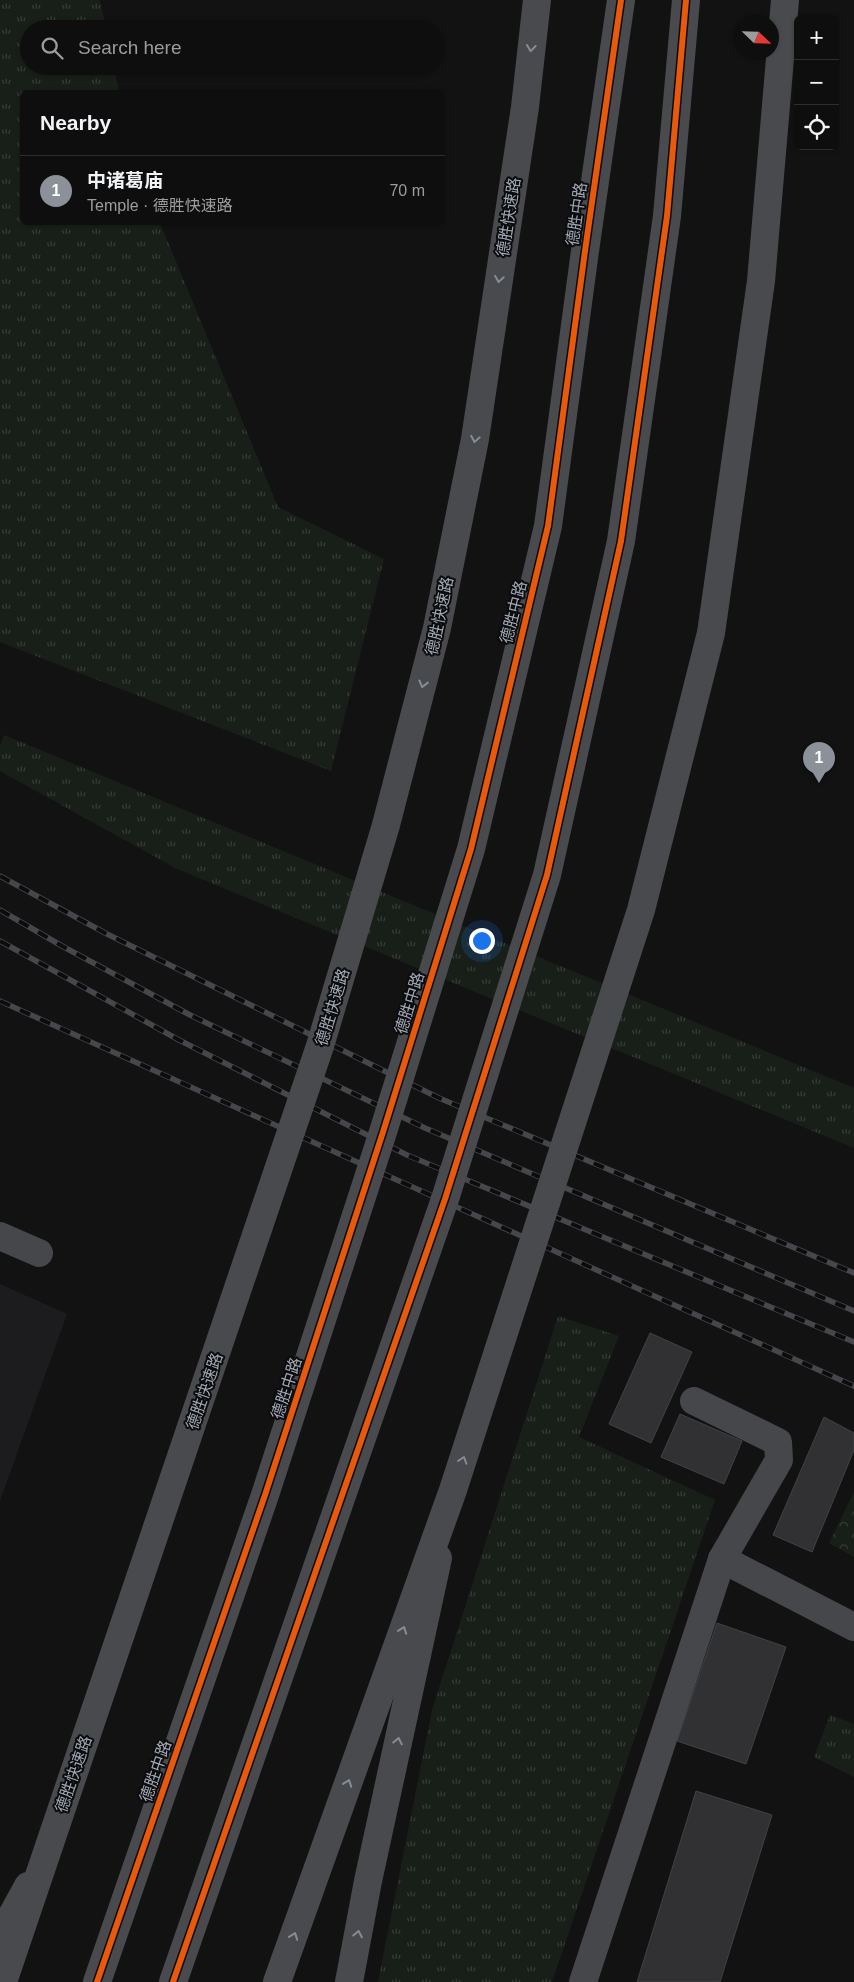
<!DOCTYPE html>
<meta charset="utf-8">
<style>
:root{--surface:#0e0e0e;--page:#1c1c1c;--text:#f1f3f6;--muted:#9b9c9e;--line:#2e2e2e;--accent:#8c9099}
body{margin:0;font-family:Arial,"Noto Sans SC",sans-serif;background:var(--page);color:var(--text)}
.controls{position:absolute;right:15px;top:15px;display:grid;overflow:hidden;border-radius:8px;box-shadow:0 1px 4px #0004}
.controls button{width:45px;height:45px;display:grid;place-items:center;padding:0;border:0;border-bottom:1px solid var(--line);background:var(--surface);color:var(--text);font:25px sans-serif}
.compass{position:absolute;left:734px;top:15px;width:45px;height:45px;border-radius:50%;background:var(--surface);box-shadow:0 1px 4px #0004;rotate:113deg}
.you{position:absolute;left:481px;top:940px;width:18px;height:18px;margin:-12px;border:4px solid #fff;border-radius:50%;background:#1a73e8;box-shadow:0 0 0 8px #1a73e833}
.badge{display:grid;place-items:center;width:32px;height:32px;border-radius:50%;background:var(--accent);color:#fff;font-size:16px;font-weight:700}
.pin{position:absolute;translate:-50% -41px;filter:drop-shadow(0 1px 2px #0008)}
.pin::after{content:'';position:absolute;top:26px;width:18px;height:15px;background:inherit;clip-path:polygon(0 0,100% 0,50% 100%)}
.list{margin:0;padding:0;list-style:none}
h2{display:flex;justify-content:space-between;align-items:center;height:65px;margin:0;padding:0 20px;font-size:21px}
h2 small{font-size:16px;font-weight:400;color:var(--muted)}
.list li{display:grid;grid-template-columns:32px 1fr auto;gap:15px;align-items:center;box-sizing:border-box;height:70px;padding:0 20px;border-top:1px solid var(--line)}
.list b{display:block;font-size:19px;white-space:nowrap}
.list p{margin:0;font-size:16px;white-space:nowrap;color:var(--muted)}
.list em{font-size:16px;font-style:normal;color:var(--muted)}
.icon{flex:none;width:28px;height:28px;fill:none;stroke:currentColor;stroke-width:2;stroke-linecap:round;stroke-linejoin:round}
.map{position:relative;flex:none;width:854px;height:1982px;overflow:hidden}
.search{position:absolute;background:var(--surface);box-shadow:0 1px 4px #0004;left:20px;top:20px;width:425px;height:55px;display:flex;align-items:center;gap:12px;box-sizing:border-box;padding:0 18px;border-radius:28px;color:var(--muted);font-size:19px}
.panel{position:absolute;background:var(--surface);box-shadow:0 1px 4px #0004;left:20px;top:90px;width:425px;height:135px;border-radius:8px}
.map>svg:first-child{display:block}
.built{fill:#1c1c1e}
.grass{fill:url(#grass-tufts)}
.forest{fill:url(#forest-crowns)}
.building{fill:#313133;stroke:#404246}
.lines{fill:none;stroke-linecap:round;stroke-linejoin:round}
.minor{stroke:#46474b;stroke-width:28}
.highway{stroke:#484a4d;stroke-width:28}
.rail-casing{stroke:#45474a;stroke-width:5.5}
.rail{stroke:#0c0c0e;stroke-width:4;stroke-dasharray:11;stroke-linecap:butt}
.major-bridge{stroke:#484a4d;stroke-width:28}
.highway-bridge{stroke:#484a4d;stroke-width:28}
.cycleway-casing{stroke:#0c0c0e;stroke-width:9}
.cycleway{stroke:#e8590c;stroke-width:6}
.oneway{stroke:#868c96}
.labels{text-anchor:middle;stroke-width:4;stroke-linejoin:round;paint-order:stroke}
.street-label{font-size:16px;fill:#a1a9b5;stroke:#0c0c0e}
</style>
<div class="map">
<svg width="854" height="1982" viewBox="0 0 854 1982">
<defs>
<pattern id="grass-tufts" width="24" height="20" patternUnits="userSpaceOnUse" patternTransform="scale(1.25)"><rect width="24" height="20" fill="#181f18"/><path d="M3 7l-1-3M5 7V3M7 7l1-3M15 17l-1-3M17 17v-4M19 17l1-3" fill="none" stroke="#363d37"/></pattern>
<pattern id="forest-crowns" width="20" height="18" patternUnits="userSpaceOnUse" patternTransform="scale(1.25)"><rect width="20" height="18" fill="#181f18"/><path d="M2 6a3 3 0 1 1 6 0M12 15a3 3 0 1 1 6 0" fill="none" stroke="#363d37"/></pattern>
</defs>
<rect width="100%" height="100%" fill="#121212"/>
<polygon class="built" points="0,1284 67,1314 0,1501"/>
<g class="grass">
<polygon points="0,0 100,0 106,29 29,29 29,66 114,66 119,92 22,92 22,222 160,223 278,507 384,559 331,771 0,642"/>
<polygon points="4,735 854,1088 854,1148 177,869 0,771 0,745"/>
<polygon points="558,1316 619,1336 579,1437 715,1500 552,1982 378,1982 432,1710"/>
<polygon points="830,1715 854,1724 854,1777 814,1757"/>
</g>
<polygon class="forest" points="854,1492 854,1557 829,1543"/>
<g class="building">
<polygon points="650,1333 692,1352 651,1443 609,1424"/>
<polygon points="680,1414 742,1441 724,1484 661,1457"/>
<polygon points="824,1417 854,1433 854,1450 812,1552 773,1535"/>
<polygon points="717,1623 786,1647 746,1764 677,1741"/>
<polygon points="696,1791 772,1815 720,1982 637,1982"/>
</g>
<g class="lines">
<g class="minor">
<polyline points="0,1236 39,1253"/>
<polyline points="722,1559 854,1627"/>
<polyline points="583,1982 722,1559 779,1460 778,1442 694,1401"/>
</g>
<g class="highway">
<polyline points="0,1937 28,1886"/>
<polyline points="349,1982 368,1881 438,1558"/>
</g>
<defs>
<g id="rail">
<polyline points="0,876 107,934 439,1098 854,1273"/>
<polyline points="0,910 62,946 190,1015 425,1128 854,1311"/>
<polyline points="0,941 179,1040 407,1155 854,1342"/>
<polyline points="0,1001 854,1386"/>
</g>
</defs>
<use href="#rail" class="rail-casing"/>
<use href="#rail" class="rail"/>
<g class="major-bridge">
<polyline points="97,1982 265,1495 383,1132 471,849 548,526 585,251 621,0"/>
<polyline points="173,1982 445,1199 547,875 621,541 667,216 686,0"/>
</g>
<g class="highway-bridge">
<polyline points="3,1982 320,1046 386,825 437,628 475,439 525,107 537,0"/>
<polyline points="277,1982 453,1490 641,910 711,633 761,281 785,0"/>
</g>
<defs>
<g id="cycleway">
<polyline points="97,1982 265,1495 383,1132 471,849 548,526 585,251 621,0"/>
<polyline points="173,1982 445,1199 547,875 621,541 667,216 686,0"/>
</g>
</defs>
<use href="#cycleway" class="cycleway-casing"/>
<use href="#cycleway" class="cycleway"/>
</g>
<defs><path id="oneway-chevron" d="M-2-3.5L2.5 0L-2 3.5" fill="none" stroke-width="1.6" stroke-linecap="round" stroke-linejoin="round" transform="scale(1.25)"/></defs>
<g class="oneway">
<use href="#oneway-chevron" transform="translate(531 48) rotate(96)"/>
<use href="#oneway-chevron" transform="translate(499 279) rotate(99)"/>
<use href="#oneway-chevron" transform="translate(475 439) rotate(100)"/>
<use href="#oneway-chevron" transform="translate(423 684) rotate(104)"/>
<use href="#oneway-chevron" transform="translate(463 1460) rotate(-72)"/>
<use href="#oneway-chevron" transform="translate(403 1630) rotate(-70)"/>
<use href="#oneway-chevron" transform="translate(398 1741) rotate(-78)"/>
<use href="#oneway-chevron" transform="translate(348 1783) rotate(-70)"/>
<use href="#oneway-chevron" transform="translate(358 1934) rotate(-79)"/>
<use href="#oneway-chevron" transform="translate(294 1936) rotate(-70)"/>
</g>
<g class="labels">
<g class="street-label">
<text transform="translate(576 214) rotate(-82)" y="6">德胜中路</text>
<text transform="translate(508 217) rotate(-81)" y="6">德胜快速路</text>
<text transform="translate(513 612) rotate(-76)" y="6">德胜中路</text>
<text transform="translate(439 616) rotate(-78)" y="6">德胜快速路</text>
<text transform="translate(409 1003) rotate(-73)" y="6">德胜中路</text>
<text transform="translate(332 1007) rotate(-73)" y="6">德胜快速路</text>
<text transform="translate(286 1388) rotate(-72)" y="6">德胜中路</text>
<text transform="translate(204 1391) rotate(-71)" y="6">德胜快速路</text>
<text transform="translate(155 1771) rotate(-71)" y="6">德胜中路</text>
<text transform="translate(73 1774) rotate(-71)" y="6">德胜快速路</text>
</g>
</g>
</svg>
<div class="controls">
<button>+</button>
<button>−</button>
<button><svg class="icon" aria-label="locate" viewBox="0 0 24 24"><circle cx="12" cy="12" r="6"/><path d="M12 2v4M12 18v4M2 12h4M18 12h4"/></svg></button>
</div>
<svg class="compass" viewBox="-18 -18 36 36"><path d="M0-13l5 13h-10z" fill="#e53935"/><path d="M0 13l5-13h-10z" fill="#9b9c9e"/></svg>
<div class="you"></div>
<div class="pin badge" style="left:819px;top:783px">1</div>
<div class="search"><svg class="icon" aria-label="search" viewBox="0 0 24 24"><circle cx="10" cy="10" r="6"/><path d="M15 15l6 6"/></svg>Search here</div>
<section class="panel">
<h2>Nearby<small></small></h2>
<ul class="list">
<li><span class="badge">1</span><div><b>中诸葛庙</b><p>Temple · 德胜快速路</p></div><em>70 m</em></li>
</ul>
</section>
</div>
